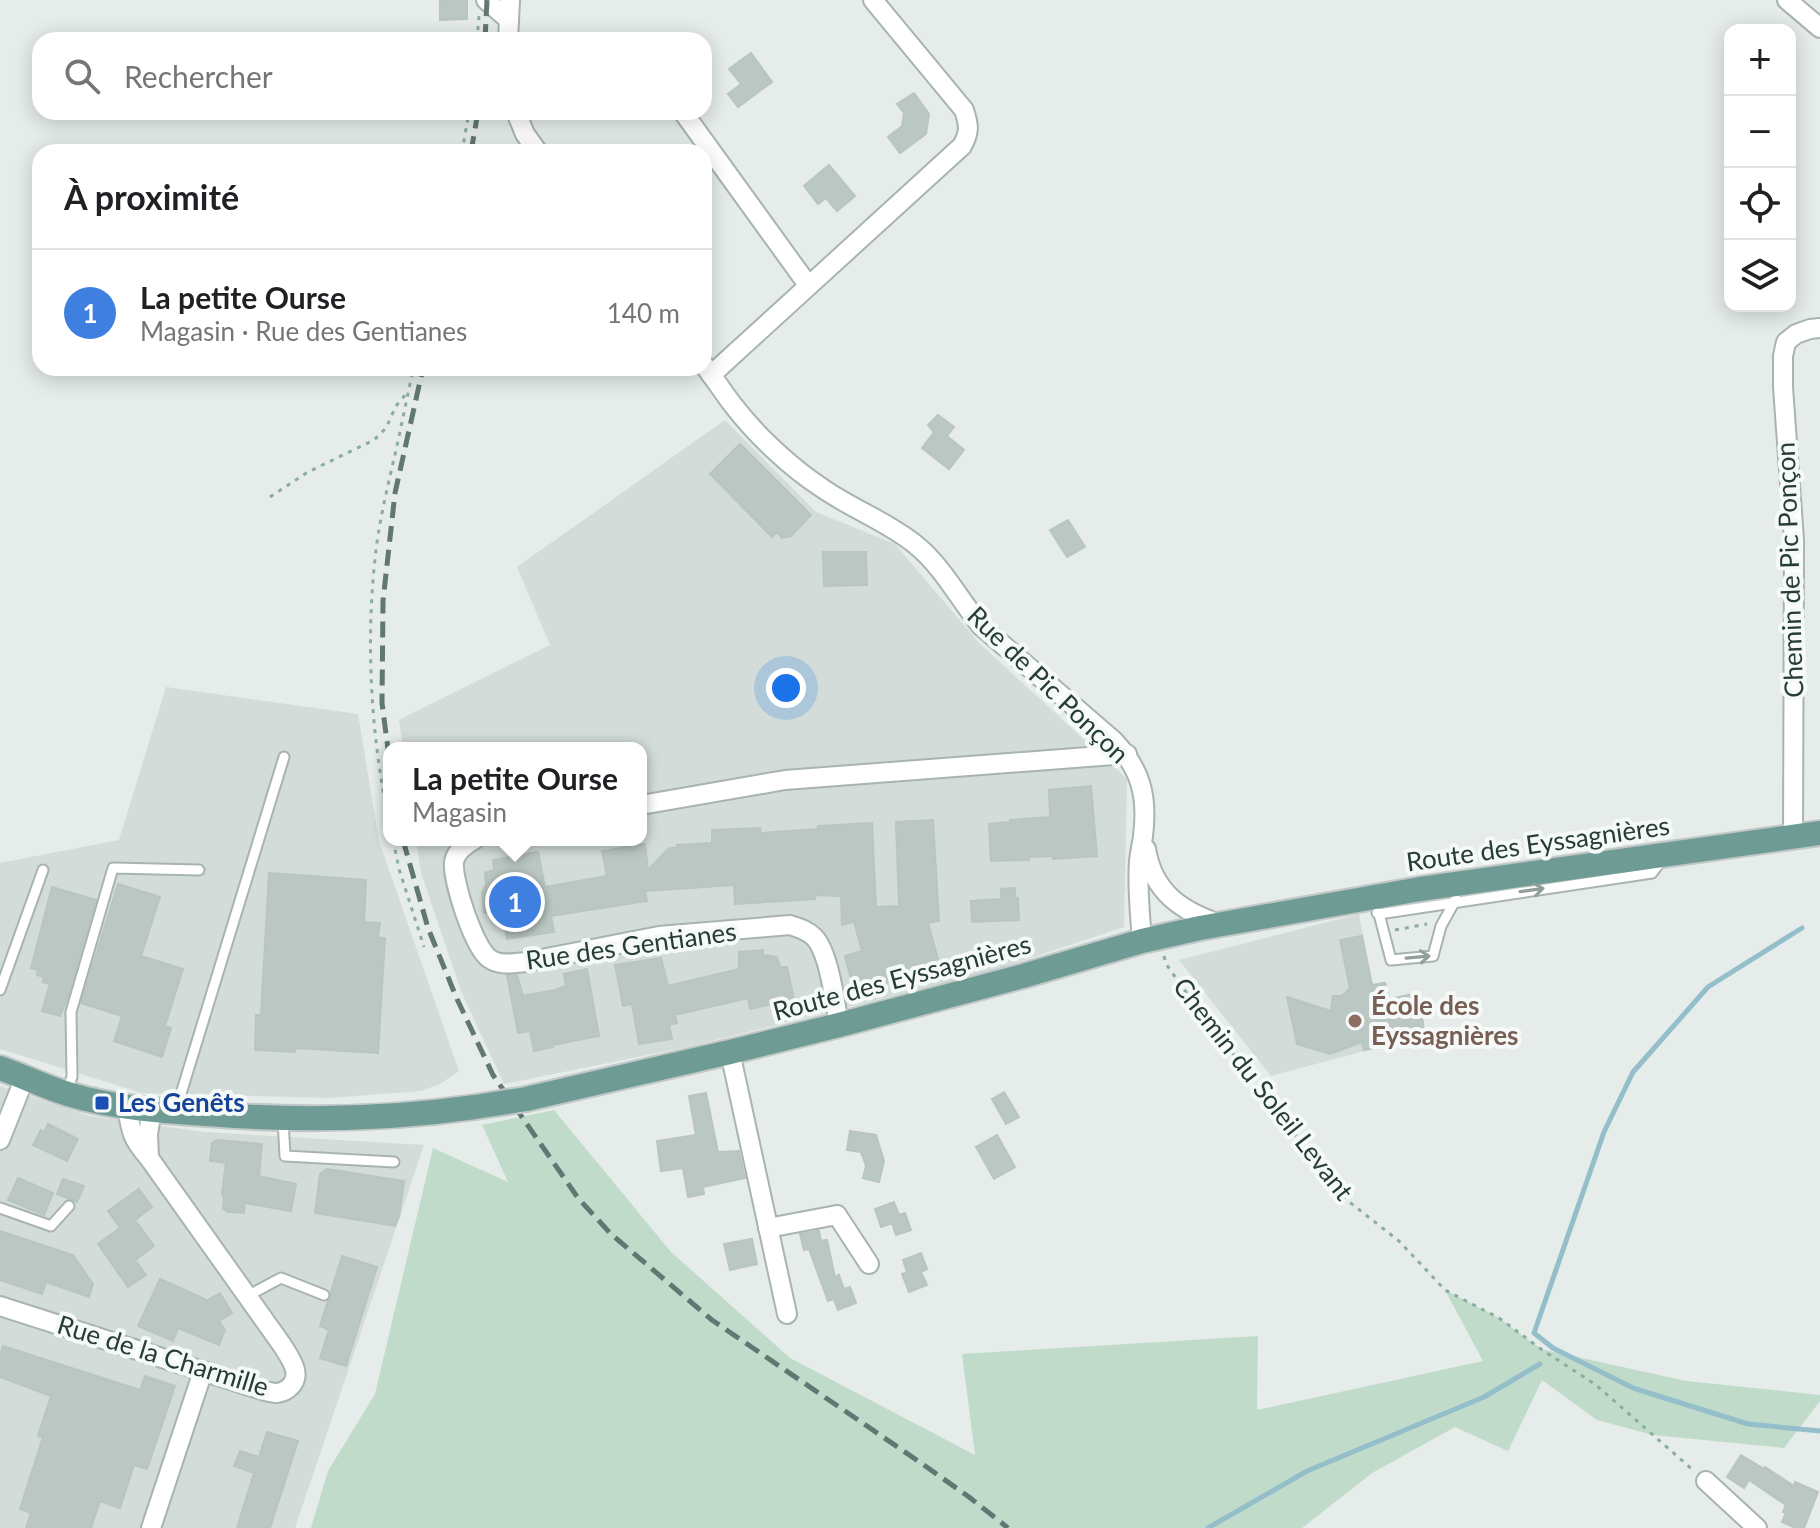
<!DOCTYPE html>
<html lang="fr">
<meta charset="utf-8">
<style>
:root{--surface:#fff;--page:#f6f6f6;--text:#202124;--muted:#757577;--line:#e0e0e0;--accent:#0b8043}
body{margin:0;font-family:Lato,sans-serif;background:var(--page);color:var(--text)}
.controls{position:absolute;right:24px;top:24px;display:grid;overflow:hidden;border-radius:16px;box-shadow:0 4px 20px #0003}
.controls button{width:72px;height:72px;display:grid;place-items:center;padding:0;border:0;border-bottom:2px solid var(--line);background:var(--surface);color:var(--text);font:40px sans-serif}
.you{position:absolute;left:786px;top:688px;width:28px;height:28px;margin:-20px;border:6px solid #fff;border-radius:50%;background:#1a73e8;box-shadow:0 0 0 12px #1a73e833}
.badge{display:grid;place-items:center;width:52px;height:52px;border-radius:50%;background:var(--accent);color:#fff;font-size:26px;font-weight:700}
.pin{position:absolute;translate:-50% -50%;border:4px solid #fff;box-shadow:0 2px 8px #0006}
.popup{position:absolute;left:383px;top:742px;width:264px;height:104px;box-sizing:border-box;display:grid;place-content:center;border-radius:16px;background:var(--surface);filter:drop-shadow(0 2px 6px #0005);font-size:26px;white-space:nowrap;color:var(--muted)}
.popup b{font-size:30px;color:var(--text)}
.popup::after{content:'';position:absolute;left:50%;top:100%;margin-left:-16px;border:16px solid transparent;border-top-color:var(--surface)}
.list{margin:0;padding:0;list-style:none}
h2{display:flex;justify-content:space-between;align-items:center;height:104px;margin:0;padding:0 32px;font-size:34px}
h2 small{font-size:26px;font-weight:400;color:var(--muted)}
.list li{display:grid;grid-template-columns:52px 1fr auto;gap:24px;align-items:center;box-sizing:border-box;height:128px;padding:0 32px;border-top:2px solid var(--line)}
.list b{display:block;font-size:30px;white-space:nowrap}
.list p{margin:0;font-size:26px;white-space:nowrap;color:var(--muted)}
.list em{font-size:26px;font-style:normal;color:var(--muted)}
.icon{flex:none;width:44px;height:44px;fill:none;stroke:currentColor;stroke-width:2;stroke-linecap:round;stroke-linejoin:round}
.map{position:relative;flex:none;width:1820px;height:1528px;overflow:hidden}
.search{position:absolute;background:var(--surface);box-shadow:0 4px 20px #0003;left:32px;top:32px;width:680px;height:88px;display:flex;align-items:center;gap:20px;box-sizing:border-box;padding:0 28px;border-radius:24px;color:var(--muted);font-size:30px}
.panel{position:absolute;background:var(--surface);box-shadow:0 4px 20px #0003;left:32px;top:144px;width:680px;height:232px;border-radius:24px}
.map>svg:first-child{display:block}
.built{fill:#d3dcd8}
.green{fill:#c0dbc9}
.lines{fill:none;stroke-linecap:round;stroke-linejoin:round}
.stream{stroke:#93beca;stroke-width:5}
.building{fill:#bac7c2;stroke:#b8c5c0;stroke-width:2}
.service-casing{stroke:#a8b4b0;stroke-width:13}
.minor-casing{stroke:#a8b4b0;stroke-width:22}
.primary-casing{stroke:#c2c8c7;stroke-width:28}
.path{stroke:#89aca3;stroke-width:3;stroke-dasharray:4 6;stroke-linecap:butt}
.service{stroke:#fff;stroke-width:9}
.minor{stroke:#fff;stroke-width:18}
.primary{stroke:#6e9c94;stroke-width:24}
.rail{stroke:#617773;stroke-width:5;stroke-dasharray:16 8;stroke-linecap:butt}
.primary-bridge-casing{stroke:#c2c8c7;stroke-width:28;stroke-linecap:butt}
.primary-bridge{stroke:#6e9c94;stroke-width:24}
.oneway{stroke:#929e9b}
.education-dot{fill:#8d6e63;stroke:#f5f9f7;stroke-width:3}
.transit-dot{fill:#1a4fb4;stroke:#f5f9f7;stroke-width:3}
.labels{text-anchor:middle;stroke-width:8;stroke-linejoin:round;paint-order:stroke}
.street-label{font-size:26px;fill:#263c37;stroke:#f5f9f7}
.education-label{font-size:26px;font-weight:bold;fill:#785e54;stroke:#f5f9f7;text-anchor:start}
.transit-label{font-size:26px;font-weight:bold;fill:#164399;stroke:#f5f9f7;text-anchor:start}
</style>
<div class="map">
<svg width="1820" height="1528" viewBox="0 0 1820 1528">
<rect width="100%" height="100%" fill="#e5ece9"/>
<g class="built">
<polygon points="725,420 816,512 895,544 979,643 1127,779 1124,927 997,969 853,1006 687,1047 504,1084 461,991 421,873 416,840 641,840 641,748 403,748 399,720 550,645 517,567"/>
<polygon points="166,687 358,714 379,841 459,1071 440,1084 421,1091 329,1098 142,1093 0,1049 0,863 119,840"/>
<polygon points="1359,914 1372,985 1385,983 1389,999 1414,994 1421,1009 1424,1031 1383,1039 1382,1034 1377,1035 1379,1047 1271,1076 1179,960"/>
<polygon points="0,1086 89,1116 204,1132 424,1145 295,1528 0,1528"/>
</g>
<polygon class="green" points="554,1110 671,1252 790,1358 975,1455 962,1354 1258,1336 1257,1410 1483,1361 1445,1290 1499,1318 1541,1349 1686,1381 1820,1395 1820,1401 1784,1448 1653,1435 1597,1420 1542,1380 1508,1451 1455,1427 1372,1473 1302,1528 311,1528 328,1471 375,1394 433,1148 508,1182 482,1125"/>
<g class="lines">
<g class="stream">
<polyline points="1802,928 1708,987 1633,1072 1604,1132 1534,1333 1553,1348 1633,1388 1748,1424 1820,1431"/>
<polyline points="1208,1528 1307,1471 1484,1397 1540,1364"/>
</g>
</g>
<g class="building">
<polygon points="440,0 467,0 467,19 440,20"/>
<polygon points="751,53 772,82 738,107 728,94 741,84 729,69"/>
<polygon points="914,93 929,114 926,134 900,153 888,137 902,126 904,113 897,104"/>
<polygon points="829,165 855,196 837,211 826,198 818,204 804,186"/>
<polygon points="938,415 954,427 947,436 964,450 949,469 922,448 934,432 928,425"/>
<polygon points="740,444 811,515 791,536 782,538 777,532 772,537 710,474"/>
<polygon points="1068,520 1085,547 1067,557 1050,530"/>
<polygon points="823,552 866,552 867,585 824,586"/>
<polygon points="1091,786 1097,856 1053,859 1053,856 1029,857 1029,860 991,861 989,824 1010,822 1010,820 1050,817 1049,790"/>
<polygon points="933,820 939,921 928,923 938,959 915,965 919,977 905,981 904,978 861,990 859,981 852,983 845,956 862,951 854,922 842,925 841,896 815,895 815,899 735,904 734,885 645,891 647,901 551,916 554,932 507,939 502,911 484,913 482,893 486,885 485,873 494,870 493,860 538,852 545,887 607,876 602,851 645,844 648,870 668,849 677,847 677,845 712,843 712,830 760,828 761,833 818,829 818,826 872,823 876,907 899,906 896,822"/>
<polygon points="269,873 366,880 364,922 380,923 378,937 385,938 378,1053 295,1048 295,1052 255,1050 256,1015 261,1015"/>
<polygon points="118,884 160,897 141,956 183,969 165,1026 171,1028 162,1057 114,1041 122,1016 81,1003"/>
<polygon points="52,887 96,900 67,999 60,1016 42,1011 50,984 43,982 44,977 37,975 38,970 31,968"/>
<polygon points="1015,888 1015,897 1018,898 1019,920 972,922 971,901 1001,899 1001,889"/>
<polygon points="1362,936 1372,985 1385,983 1389,999 1414,994 1417,1010 1421,1009 1424,1031 1378,1040 1379,1047 1364,1050 1362,1042 1330,1054 1297,1044 1287,997 1331,1011 1333,996 1342,996 1350,988 1340,940"/>
<polygon points="763,950 763,955 777,957 780,967 787,967 794,999 750,1009 748,998 675,1015 677,1023 669,1025 672,1039 639,1044 632,1004 623,1006 615,965 661,958 668,986 739,969 739,952"/>
<polygon points="587,969 599,1036 553,1045 553,1047 534,1051 530,1031 518,1033 507,975 517,975 523,996 555,990 566,986 564,974"/>
<polygon points="1004,1092 1019,1117 1006,1124 992,1099"/>
<polygon points="706,1093 718,1152 739,1151 745,1178 703,1187 704,1194 688,1197 683,1168 661,1171 657,1141 696,1135 689,1096"/>
<polygon points="48,1124 78,1139 67,1161 33,1145 41,1130 44,1132"/>
<polygon points="850,1131 876,1135 884,1161 879,1182 863,1178 866,1166 861,1152 847,1150"/>
<polygon points="997,1135 1015,1167 994,1179 976,1147"/>
<polygon points="217,1140 262,1144 259,1176 296,1184 291,1211 245,1203 244,1213 228,1212 223,1209 224,1198 222,1193 226,1163 210,1161 212,1143"/>
<polygon points="327,1169 404,1181 399,1217 395,1226 315,1213 320,1174"/>
<polygon points="18,1178 53,1193 44,1215 8,1200"/>
<polygon points="63,1179 84,1186 77,1202 57,1194"/>
<polygon points="139,1189 152,1207 135,1220 154,1246 135,1260 146,1275 128,1287 98,1244 120,1228 108,1211"/>
<polygon points="894,1202 899,1215 905,1213 911,1230 896,1235 892,1223 881,1227 875,1209"/>
<polygon points="0,1231 73,1255 93,1284 89,1297 46,1282 42,1294 0,1280"/>
<polygon points="819,1231 821,1241 827,1240 835,1277 839,1275 844,1289 850,1287 856,1303 838,1310 834,1299 828,1301 809,1249 804,1250 800,1234"/>
<polygon points="752,1239 757,1264 730,1270 724,1244"/>
<polygon points="921,1253 927,1269 921,1272 927,1285 909,1292 902,1274 907,1272 903,1260"/>
<polygon points="342,1256 377,1267 346,1366 320,1358 329,1330 320,1326 328,1301 331,1297 331,1292"/>
<polygon points="160,1279 205,1299 206,1301 220,1293 232,1313 219,1321 225,1330 219,1345 178,1328 173,1341 138,1326"/>
<polygon points="3,1346 140,1390 145,1376 175,1386 147,1469 134,1465 120,1508 100,1501 91,1528 26,1528 31,1513 20,1509 43,1437 38,1436 51,1396 0,1377 0,1356"/>
<polygon points="267,1432 298,1441 270,1528 237,1528 254,1473 234,1466 240,1451 259,1457"/>
<polygon points="1741,1455 1764,1469 1765,1467 1794,1486 1795,1482 1818,1492 1804,1528 1796,1528 1782,1522 1786,1513 1783,1512 1786,1505 1749,1480 1744,1488 1727,1477"/>
</g>
<g class="lines">
<defs>
<g id="service">
<polyline points="1377,913 1379,914 1391,960 1433,956 1441,926 1456,899"/>
<polyline points="1379,914 1652,873 1662,860"/>
<polyline points="0,990 43,870"/>
<polyline points="66,1092 72,1077 71,1012 113,868 199,870"/>
<polyline points="176,1110 284,757"/>
<polyline points="283,1120 285,1156 394,1162"/>
<polyline points="0,1208 51,1226 69,1206"/>
<polyline points="247,1296 281,1278 324,1295"/>
</g>
<g id="minor">
<polyline points="486,0 509,20"/>
<polyline points="1787,0 1820,28"/>
<polyline points="508,40 510,0"/>
<polyline points="516,112 525,134 538,152"/>
<polyline points="683,112 808,285"/>
<path d="M704,365C714,378 723,392 733,405C756,435 790,467 822,488C852,509 888,522 916,545C943,567 959,599 981,626L1113,740C1141,769 1148,796 1143,836C1142,844 1140,852 1139,861C1137,887 1140,914 1142,941"/>
<path d="M711,375L962,146C970,132 969,125 964,110L873,0"/>
<polyline points="641,805 785,780 1127,754"/>
<polyline points="1793,837 1794,540 1783,387 1783,356 1786,342 1796,334 1810,329 1820,328"/>
<path d="M474,840C465,845 456,851 454,862C452,880 474,949 490,959C500,966 515,963 526,962L659,936L790,925C799,928 807,930 814,937C829,952 835,1002 839,1025"/>
<path d="M1146,849C1153,892 1181,911 1220,924"/>
<polyline points="730,1052 787,1314"/>
<polyline points="0,1140 25,1077"/>
<polyline points="149,1158 148,1134 152,1110"/>
<polyline points="768,1228 837,1215 869,1264"/>
<path d="M0,1306L262,1390C263,1391 275,1393 276,1393C288,1392 298,1382 295,1370C293,1361 287,1353 282,1345L149,1158C132,1139 131,1132 127,1107"/>
<polyline points="1706,1481 1757,1528"/>
<polyline points="151,1528 203,1371"/>
</g>
<g id="primary">
<path d="M0,1068C23,1076 45,1087 68,1094C113,1108 160,1111 207,1114C297,1121 385,1120 475,1107"/>
<polyline points="526,1099 730,1052 839,1025 1023,976 1142,941 1200,928 1420,889 1820,833"/>
</g>
</defs>
<use href="#service" class="service-casing"/>
<use href="#minor" class="minor-casing"/>
<use href="#primary" class="primary-casing"/>
<g class="path">
<polyline points="477,40 479,16"/>
<polyline points="462,152 469,112"/>
<polyline points="270,497 308,472 374,440 386,428 396,406 405,395"/>
<path d="M389,822C370,731 365,634 377,542C383,501 394,462 402,422C406,404 409,386 414,368"/>
<polyline points="393,840 399,869 424,947"/>
<polyline points="1395,930 1427,924"/>
<polyline points="1164,956 1166,964 1188,995 1343,1197 1399,1241 1445,1290 1499,1318 1541,1349 1596,1385 1694,1471"/>
</g>
<use href="#service" class="service"/>
<use href="#minor" class="minor"/>
<use href="#primary" class="primary"/>
<g class="rail">
<polyline points="485,40 487,0"/>
<polyline points="471,152 478,112"/>
<polyline points="389,757 382,703 383,601 395,493 423,368"/>
<polyline points="403,840 428,928 457,999 493,1075 578,1198 611,1234 712,1320 921,1463 969,1497 1008,1528"/>
</g>
<defs>
<polyline id="primary-bridge" points="475,1107 526,1099"/>
</defs>
<use href="#primary-bridge" class="primary-bridge-casing"/>
<use href="#primary-bridge" class="primary-bridge"/>
</g>
<defs><path id="oneway-shaft" d="M-6 0H5M1.5-3L5.5 0L1.5 3" fill="none" stroke-width="1.6" stroke-linecap="round" stroke-linejoin="round" transform="scale(2)"/></defs>
<g class="oneway">
<use href="#oneway-shaft" transform="translate(1532 890) rotate(-8)"/>
<use href="#oneway-shaft" transform="translate(1418 957) rotate(-5)"/>
</g>
<circle class="education-dot" cx="1355" cy="1021" r="8"/>
<rect class="transit-dot" x="94" y="1095" width="16" height="16" rx="4"/>
<g class="labels">
<g class="street-label">
<text transform="translate(1790 570) rotate(-92)" y="9">Chemin de Pic Ponçon</text>
<text transform="translate(1048 685) rotate(44)" y="9">Rue de Pic Ponçon</text>
<text transform="translate(1538 844) rotate(-8)" y="9">Route des Eyssagnières</text>
<text transform="translate(631 946) rotate(-8)" y="9">Rue des Gentianes</text>
<text transform="translate(902 978) rotate(-15)" y="9">Route des Eyssagnières</text>
<text transform="translate(1263 1089) rotate(52)" y="9">Chemin du Soleil Levant</text>
<text transform="translate(163 1356) rotate(17)" y="9">Rue de la Charmille</text>
</g>
<g class="education-label">
<text x="1371" y="1015">École des<tspan x="1371" dy="30">Eyssagnières</tspan></text>
</g>
<g class="transit-label">
<text x="118" y="1112">Les Genêts</text>
</g>
</g>
</svg>
<div class="controls">
<button>+</button>
<button>−</button>
<button><svg class="icon" aria-label="locate" viewBox="0 0 24 24"><circle cx="12" cy="12" r="6"/><path d="M12 2v4M12 18v4M2 12h4M18 12h4"/></svg></button>
<button><svg class="icon" aria-label="layers" viewBox="0 0 24 24"><path d="M12 4l9 5-9 5-9-5zM3 14l9 5 9-5"/></svg></button>
</div>
<div class="you"></div>
<div class="pin badge" style="left:515px;top:902px;background:#3f7fe0">1</div>
<div class="popup"><b>La petite Ourse</b>Magasin</div>
<div class="search"><svg class="icon" aria-label="search" viewBox="0 0 24 24"><circle cx="10" cy="10" r="6"/><path d="M15 15l6 6"/></svg>Rechercher</div>
<section class="panel">
<h2>À proximité<small></small></h2>
<ul class="list">
<li><span class="badge" style="background:#3f7fe0">1</span><div><b>La petite Ourse</b><p>Magasin · Rue des Gentianes</p></div><em>140 m</em></li>
</ul>
</section>
</div>
